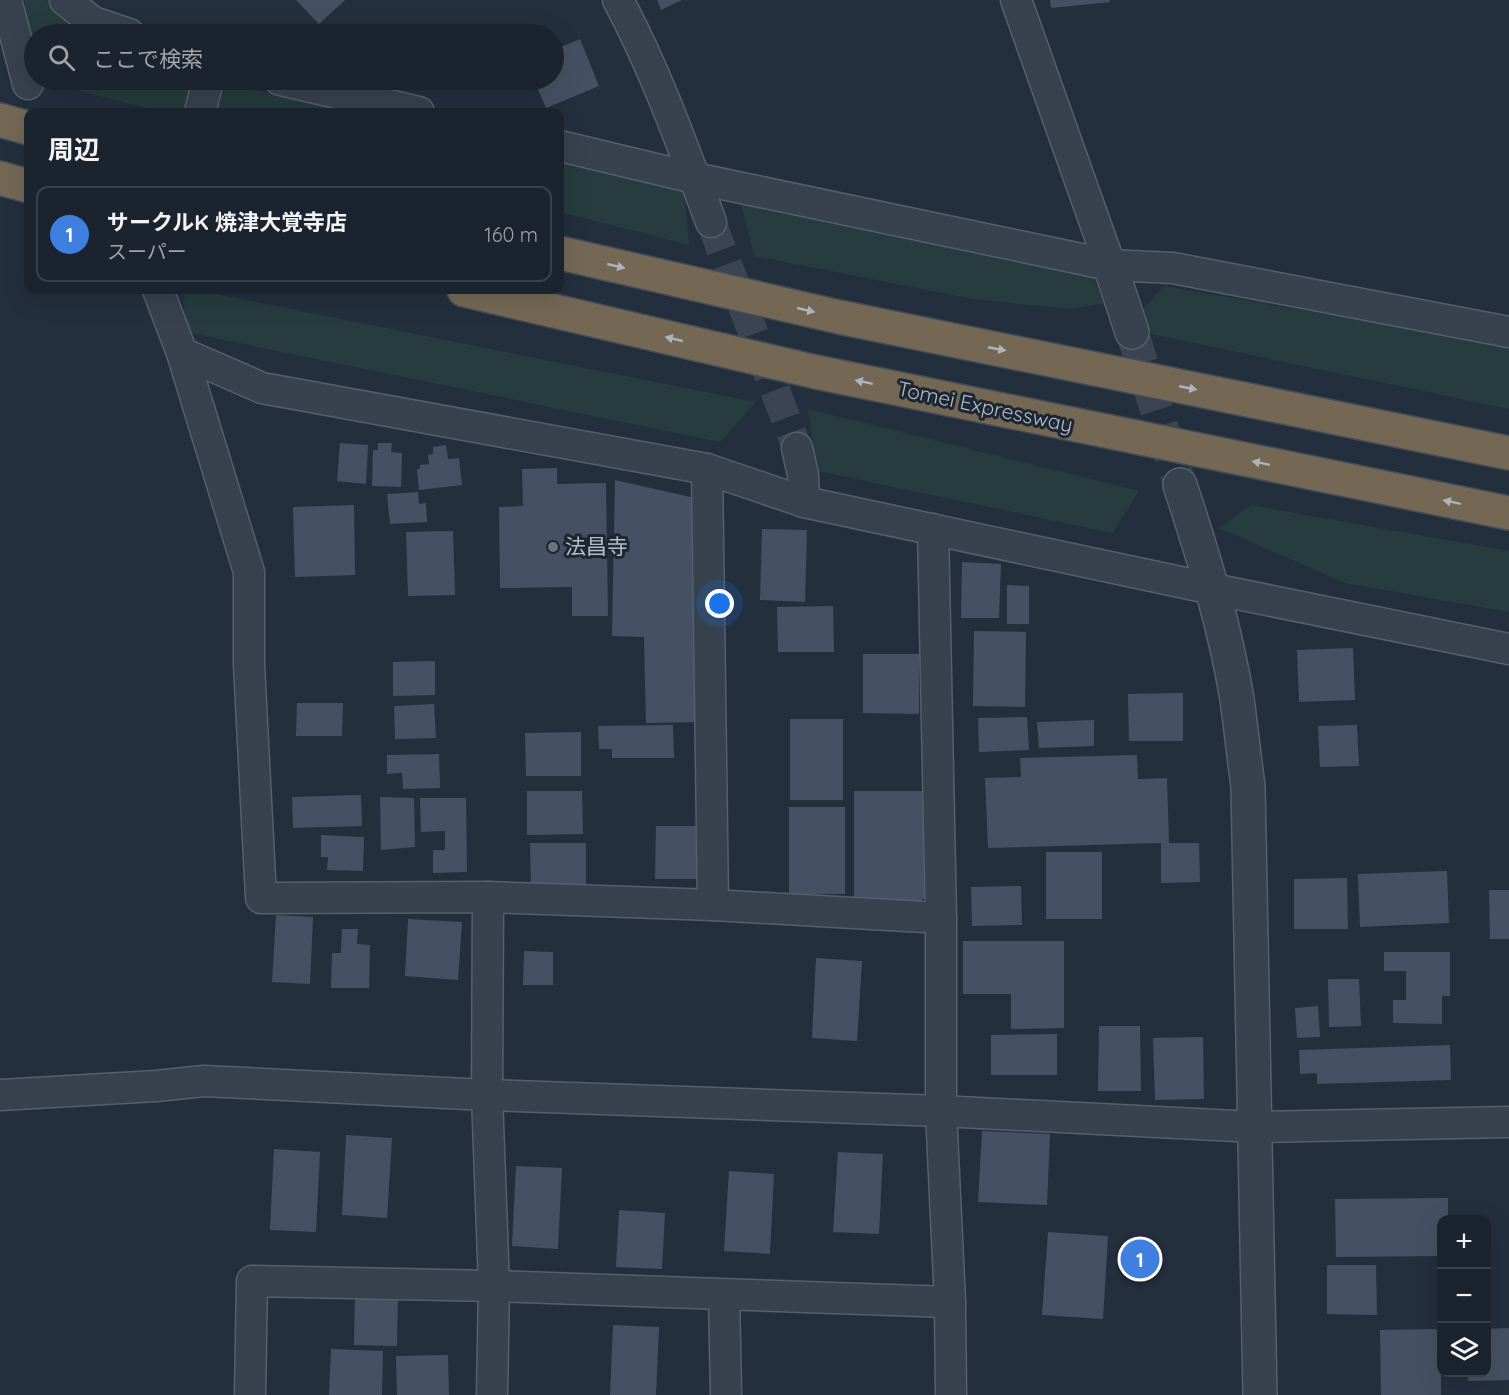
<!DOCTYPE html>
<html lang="ja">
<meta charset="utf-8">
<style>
:root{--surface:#1b232e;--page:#242b36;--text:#f1f3f6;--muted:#a0a4aa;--line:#39404a;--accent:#0b8043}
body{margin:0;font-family:Quicksand,"Noto Sans JP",sans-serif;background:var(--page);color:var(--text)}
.controls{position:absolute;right:18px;bottom:18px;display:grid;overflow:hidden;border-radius:12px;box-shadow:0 6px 24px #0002}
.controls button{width:54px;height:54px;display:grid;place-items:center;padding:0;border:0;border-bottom:2px solid var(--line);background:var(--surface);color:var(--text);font:30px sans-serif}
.you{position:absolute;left:720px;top:604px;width:21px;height:21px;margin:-15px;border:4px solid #fff;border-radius:50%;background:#1a73e8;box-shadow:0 0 0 9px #1a73e833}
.badge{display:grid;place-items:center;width:39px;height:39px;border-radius:50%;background:var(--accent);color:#fff;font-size:20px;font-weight:700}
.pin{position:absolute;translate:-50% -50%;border:3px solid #fff;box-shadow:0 2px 6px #0006}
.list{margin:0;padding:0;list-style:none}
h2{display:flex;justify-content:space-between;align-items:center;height:78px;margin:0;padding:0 24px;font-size:26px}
h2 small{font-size:20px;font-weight:400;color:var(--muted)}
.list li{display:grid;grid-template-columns:39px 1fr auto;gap:18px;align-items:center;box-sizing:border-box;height:96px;margin:0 12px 12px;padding:0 12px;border:2px solid var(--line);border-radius:12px}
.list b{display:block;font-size:22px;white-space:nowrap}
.list p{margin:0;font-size:20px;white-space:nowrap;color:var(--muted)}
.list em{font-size:20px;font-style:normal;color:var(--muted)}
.icon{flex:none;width:33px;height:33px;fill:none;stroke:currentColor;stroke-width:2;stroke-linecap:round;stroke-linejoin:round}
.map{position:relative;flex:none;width:1509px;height:1395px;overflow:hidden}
.search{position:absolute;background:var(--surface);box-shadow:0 6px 24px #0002;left:24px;top:24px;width:540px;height:66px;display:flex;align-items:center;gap:15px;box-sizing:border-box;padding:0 21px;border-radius:33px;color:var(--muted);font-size:22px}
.panel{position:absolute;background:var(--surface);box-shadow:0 6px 24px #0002;left:24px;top:108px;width:540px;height:186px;border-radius:12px}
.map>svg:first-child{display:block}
.green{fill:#263c3f}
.building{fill:#455162}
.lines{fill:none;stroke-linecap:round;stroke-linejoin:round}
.minor-tunnel{stroke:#3a4453;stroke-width:30;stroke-dasharray:30 15;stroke-linecap:butt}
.tertiary-tunnel{stroke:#3a4453;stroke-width:33;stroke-dasharray:33 16;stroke-linecap:butt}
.minor-casing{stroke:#565f6c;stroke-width:33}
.tertiary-casing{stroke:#565f6c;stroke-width:36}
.motorway-casing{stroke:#434c59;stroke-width:36}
.minor{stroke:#38414e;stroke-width:30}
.tertiary{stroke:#38414e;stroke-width:33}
.motorway{stroke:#746855;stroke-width:33}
.oneway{fill:#aeb4bd}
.worship-dot{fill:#6b7280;stroke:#1d2633;stroke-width:2}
.labels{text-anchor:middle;stroke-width:6;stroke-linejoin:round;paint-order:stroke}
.street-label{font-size:21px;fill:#b4bcc9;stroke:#1d2633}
.poi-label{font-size:21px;fill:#b4bcc9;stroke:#1d2633;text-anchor:start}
</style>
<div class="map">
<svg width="1509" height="1395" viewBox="0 0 1509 1395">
<rect width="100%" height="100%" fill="#242f3e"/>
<g class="green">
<polygon points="24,0 46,0 99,34 34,34 34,63"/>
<polygon points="37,80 207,80 354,112 163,112"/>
<polygon points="560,161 684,192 689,245 560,212"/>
<polygon points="737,187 1092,274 1105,303 1071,309 972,299 754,256"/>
<polygon points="1164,286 1509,346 1509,409 1151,334 1143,309"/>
<polygon points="184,290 196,290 756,402 720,442 185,332"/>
<polygon points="808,409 1139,491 1113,533 817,471"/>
<polygon points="1251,505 1509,551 1509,612 1345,583 1219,528"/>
</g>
<g class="building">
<polygon points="296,0 345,0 319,24"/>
<polygon points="657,0 682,0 661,10"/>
<polygon points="1050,0 1110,0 1110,2 1051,8"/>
<polygon points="580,39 599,86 546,108 534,80 554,80 554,50"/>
<polygon points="340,443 368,445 366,484 337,481"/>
<polygon points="378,443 392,443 391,452 402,453 401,487 372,486 373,450 378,450"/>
<polygon points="446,445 448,459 459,458 462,485 419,490 417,469 420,469 420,465 429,464 428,455 433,454 433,447"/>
<polygon points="557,468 557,484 606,483 608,616 572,616 572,587 500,588 499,507 523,506 522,469"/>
<polygon points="615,480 695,498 697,722 646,723 644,637 612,636"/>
<polygon points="418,492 419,504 426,503 427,522 390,524 387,494"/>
<polygon points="354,505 355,575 295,577 293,507"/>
<polygon points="762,529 807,530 805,602 760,600"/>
<polygon points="453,531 455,595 408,596 406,532"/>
<polygon points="962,562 1001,564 999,618 961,618"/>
<polygon points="1007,585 1029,586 1029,624 1007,624"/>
<polygon points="833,606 834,652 778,652 777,607"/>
<polygon points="974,631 1026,632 1025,707 973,706"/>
<polygon points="1353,648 1355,700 1299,702 1297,650"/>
<polygon points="863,654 919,654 919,714 863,713"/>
<polygon points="435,661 435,695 393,696 393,662"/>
<polygon points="1183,693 1183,741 1129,741 1128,694"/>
<polygon points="297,703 343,703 342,736 296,736"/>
<polygon points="434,704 436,738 395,739 394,706"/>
<polygon points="1027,717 1029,750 979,752 978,718"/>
<rect x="790" y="719" width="53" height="81"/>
<polygon points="1094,720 1094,746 1039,748 1037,722"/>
<polygon points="673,725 674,758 612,758 612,749 599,749 598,726"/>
<polygon points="1357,725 1359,766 1320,767 1318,726"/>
<polygon points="581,732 581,776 526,776 525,733"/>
<polygon points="439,754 440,788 403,789 402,773 387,774 387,755"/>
<polygon points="1137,755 1138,779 1167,778 1169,843 1199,843 1200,882 1161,883 1161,843 988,848 985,778 1021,777 1020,758"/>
<polygon points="527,791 582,791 583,834 527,835"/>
<polygon points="854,791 929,791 929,893 920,902 854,902"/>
<polygon points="361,795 362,826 293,828 292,797"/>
<polygon points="380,797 414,798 415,847 381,850"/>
<polygon points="420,798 466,798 467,872 433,873 433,850 445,850 445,831 421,832"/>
<rect x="789" y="807" width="56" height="87"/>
<polygon points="656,826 696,826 696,879 655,879"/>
<polygon points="321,835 364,837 363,871 327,870 328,857 321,857"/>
<polygon points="530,843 586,843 586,886 531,887"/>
<rect x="1046" y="852" width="56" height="67"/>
<polygon points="1447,871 1449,923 1360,927 1358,874"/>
<polygon points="1347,878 1348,929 1294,929 1294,879"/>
<polygon points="1021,886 1022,925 972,926 971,887"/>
<polygon points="1489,890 1509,890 1509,939 1490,939"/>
<polygon points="276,915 313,917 310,984 272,982"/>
<polygon points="408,919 462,922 458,980 405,976"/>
<polygon points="342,929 358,929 357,944 370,945 369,988 331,988 332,953 341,953"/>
<polygon points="963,941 1064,941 1064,1028 1011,1029 1011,994 963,994"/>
<polygon points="524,951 553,952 553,985 523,985"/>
<polygon points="1384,952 1450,952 1450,996 1442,996 1442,1024 1393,1023 1393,1000 1406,1000 1406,971 1384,971"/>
<polygon points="816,958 862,961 857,1041 812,1038"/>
<polygon points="1328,979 1359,979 1361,1026 1329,1027"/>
<polygon points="1318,1006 1320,1037 1297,1038 1295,1008"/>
<polygon points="1099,1026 1140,1026 1141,1091 1098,1091"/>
<polygon points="1057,1034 1057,1075 991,1075 991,1035"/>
<polygon points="1203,1037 1204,1099 1155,1100 1153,1038"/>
<polygon points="1450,1045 1451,1080 1317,1084 1317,1073 1300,1074 1299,1050"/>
<polygon points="982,1131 1050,1134 1047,1205 978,1202"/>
<polygon points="346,1135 392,1138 387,1218 342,1215"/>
<polygon points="274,1149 320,1152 316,1232 270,1230"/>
<polygon points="838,1152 883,1154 879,1234 833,1232"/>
<polygon points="516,1166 562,1168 558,1249 512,1246"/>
<polygon points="729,1171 774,1174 770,1254 724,1251"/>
<polygon points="1448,1198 1448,1220 1442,1220 1442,1256 1336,1257 1335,1199"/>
<polygon points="619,1210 665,1213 662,1269 616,1267"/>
<polygon points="1048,1232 1108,1236 1103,1319 1042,1315"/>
<polygon points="1327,1265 1376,1265 1377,1315 1327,1314"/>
<polygon points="355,1293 398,1294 397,1346 354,1345"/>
<polygon points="613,1325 659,1327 656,1395 610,1395"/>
<polygon points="1509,1328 1509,1380 1468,1381 1468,1372 1486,1372 1486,1329"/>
<polygon points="1441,1329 1441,1395 1381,1395 1380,1330"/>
<polygon points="331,1349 383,1351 382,1395 329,1395"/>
<polygon points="448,1355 449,1395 397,1395 396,1356"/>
</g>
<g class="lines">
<polyline class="minor-tunnel" points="711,222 797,448"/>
<polyline class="tertiary-tunnel" points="1132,332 1180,485"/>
<defs>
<g id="minor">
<polyline points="6,0 28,84"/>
<polyline points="65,0 93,22 129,34"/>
<path d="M618,0C656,71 683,147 711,222"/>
<polyline points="1016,0 1110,265"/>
<polyline points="280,80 419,112"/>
<polyline points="200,112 208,80"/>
<polyline points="560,146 694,178 1110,265 1173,268 1509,332"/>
<polyline points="158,290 182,353 249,572 249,665 261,898 488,897 713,905 941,918"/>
<polyline points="182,353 262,388 707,469 804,502 1213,589 1509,649"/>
<polyline points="797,448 803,475 804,502"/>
<polyline points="707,469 713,905"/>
<polyline points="933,529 941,918 941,1111 950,1302 951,1395"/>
<polyline points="488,897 487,1095 494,1286 492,1395"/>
<polyline points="0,1095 156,1086 204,1081 487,1095 941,1111 1255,1127 1509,1122"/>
<polyline points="724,1295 726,1395"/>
<polyline points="250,1395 252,1281 494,1286 950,1302"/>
</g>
<g id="tertiary">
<polyline points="1110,265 1132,332"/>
<path d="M1180,485C1203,555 1225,626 1237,699C1241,728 1244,757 1248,786L1260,1395"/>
</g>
<g id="motorway">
<polyline points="0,120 28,128"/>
<polyline points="0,178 28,186"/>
<polyline points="560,253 839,317 1509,453"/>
<polyline points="464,290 816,372 1509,513"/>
</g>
</defs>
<use href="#minor" class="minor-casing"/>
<use href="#tertiary" class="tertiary-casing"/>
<use href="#motorway" class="motorway-casing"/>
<use href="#minor" class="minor"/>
<use href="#tertiary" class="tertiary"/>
<use href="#motorway" class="motorway"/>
</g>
<defs><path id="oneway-solid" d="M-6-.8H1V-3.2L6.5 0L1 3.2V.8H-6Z" transform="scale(1.5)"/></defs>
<g class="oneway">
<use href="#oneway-solid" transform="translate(616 266) rotate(13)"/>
<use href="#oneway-solid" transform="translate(806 310) rotate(13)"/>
<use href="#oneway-solid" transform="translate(674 339) rotate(-167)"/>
<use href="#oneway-solid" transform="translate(997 349) rotate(11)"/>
<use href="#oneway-solid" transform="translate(864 382) rotate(-168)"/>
<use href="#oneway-solid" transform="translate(1188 388) rotate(11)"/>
<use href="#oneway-solid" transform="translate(1261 463) rotate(-168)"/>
<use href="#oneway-solid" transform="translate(1452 502) rotate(-168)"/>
</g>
<circle class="worship-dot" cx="553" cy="547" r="6"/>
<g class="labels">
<g class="street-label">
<text transform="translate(985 407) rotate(12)" y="7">Tomei Expressway</text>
</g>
<g class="poi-label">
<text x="565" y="554">法昌寺</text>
</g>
</g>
</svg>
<div class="controls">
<button>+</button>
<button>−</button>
<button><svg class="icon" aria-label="layers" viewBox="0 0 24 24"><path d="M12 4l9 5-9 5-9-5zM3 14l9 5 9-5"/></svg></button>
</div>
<div class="you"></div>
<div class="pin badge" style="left:1140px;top:1259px;background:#3f7fe0">1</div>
<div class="search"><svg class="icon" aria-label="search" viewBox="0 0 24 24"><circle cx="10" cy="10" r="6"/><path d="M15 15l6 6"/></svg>ここで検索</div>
<section class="panel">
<h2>周辺<small></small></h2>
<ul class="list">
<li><span class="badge" style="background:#3f7fe0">1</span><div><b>サークルK 焼津大覚寺店</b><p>スーパー</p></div><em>160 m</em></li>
</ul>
</section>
</div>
